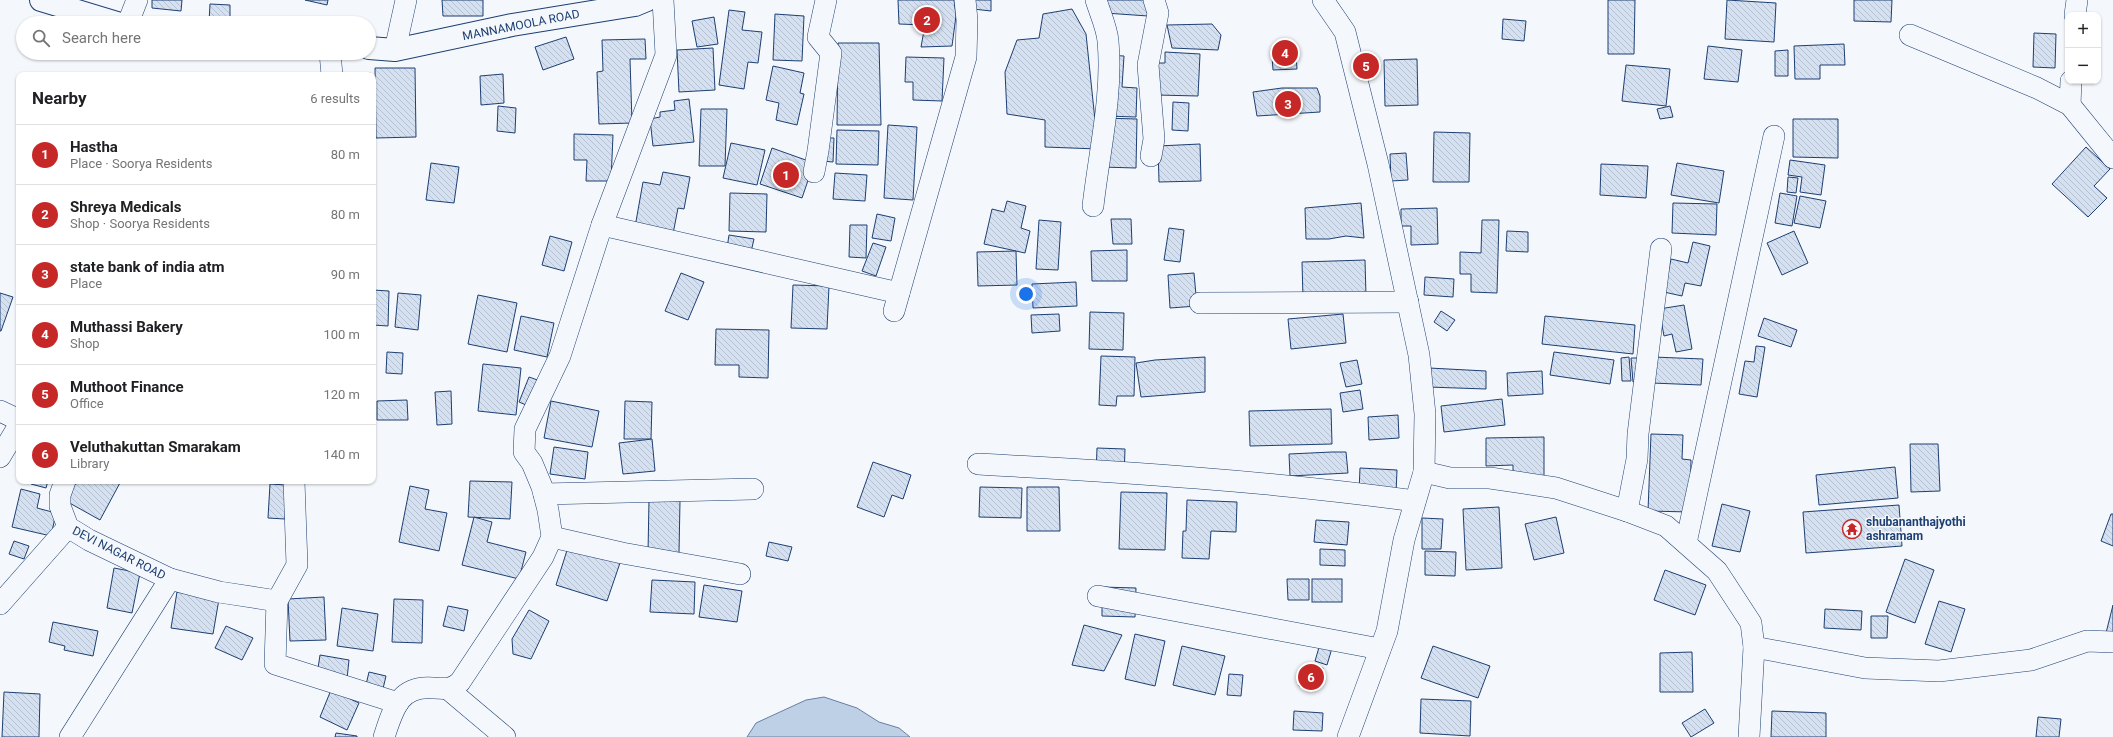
<!DOCTYPE html>
<meta charset="utf-8">
<style>
:root{--surface:#fff;--page:#f2f2f2;--text:#202124;--muted:#757577;--line:#e0e0e0;--accent:#c62828}
body{margin:0;font-family:Roboto,sans-serif;background:var(--page);color:var(--text)}
.controls{position:absolute;right:12px;top:12px;display:grid;overflow:hidden;border-radius:8px;box-shadow:0 1px 3px #0004}
.controls button{width:36px;height:36px;display:grid;place-items:center;padding:0;border:0;border-bottom:1px solid var(--line);background:var(--surface);color:var(--text);font:20px sans-serif}
.you{position:absolute;left:1026px;top:294px;width:14px;height:14px;margin:-10px;border:3px solid #fff;border-radius:50%;background:#1a73e8;box-shadow:0 0 0 6px #1a73e833}
.badge{display:grid;place-items:center;width:26px;height:26px;border-radius:50%;background:var(--accent);color:#fff;font-size:13px;font-weight:700}
.pin{position:absolute;translate:-50% -50%;border:2px solid #fff;box-shadow:0 1px 4px #0006}
.list{margin:0;padding:0;list-style:none}
h2{display:flex;justify-content:space-between;align-items:center;height:52px;margin:0;padding:0 16px;font-size:17px}
h2 small{font-size:13px;font-weight:400;color:var(--muted)}
.list li{display:grid;grid-template-columns:26px 1fr auto;gap:12px;align-items:center;box-sizing:border-box;height:60px;padding:0 16px;border-top:1px solid var(--line)}
.list b{display:block;font-size:15px;white-space:nowrap}
.list p{margin:0;font-size:13px;white-space:nowrap;color:var(--muted)}
.list em{font-size:13px;font-style:normal;color:var(--muted)}
.icon{flex:none;width:22px;height:22px;fill:none;stroke:currentColor;stroke-width:2;stroke-linecap:round;stroke-linejoin:round}
.map{position:relative;flex:none;width:2113px;height:737px;overflow:hidden}
.search{position:absolute;background:var(--surface);box-shadow:0 1px 3px #0004;left:16px;top:16px;width:360px;height:44px;display:flex;align-items:center;gap:10px;box-sizing:border-box;padding:0 14px;border-radius:22px;color:var(--muted);font-size:15px}
.panel{position:absolute;background:var(--surface);box-shadow:0 1px 3px #0004;left:16px;top:72px;width:360px;height:412px;border-radius:8px}
.map>svg:first-child{display:block}
.water{fill:#bed0e5;stroke:#687fa3}
.building{fill:url(#building-back-hatch);stroke:#1d3f73}
.lines{fill:none;stroke-linecap:round;stroke-linejoin:round}
.street-casing{stroke:#1d3f73;stroke-width:22}
.secondary-casing{stroke:#1d3f73;stroke-width:24}
.street{stroke:#f4f7fb;stroke-width:21}
.secondary{stroke:#f4f7fb;stroke-width:22}
.labels{text-anchor:middle;stroke-width:3;stroke-linejoin:round;paint-order:stroke}
.street-label{font-size:12px;fill:#1d3f73;stroke:#f4f7fb}
.poi-label{font-size:12px;font-weight:bold;fill:#1d3f73;stroke:#f4f7fb;text-anchor:start}
</style>
<div class="map">
<svg width="2113" height="737" viewBox="0 0 2113 737">
<defs>
<pattern id="building-back-hatch" width="6" height="6" patternUnits="userSpaceOnUse"><rect width="6" height="6" fill="#d5e0f0"/><path d="M-1 5l2 2M0 0l6 6M5-1l2 2" fill="none" stroke="#b6c1d1"/></pattern>
</defs>
<rect width="100%" height="100%" fill="#f4f7fb"/>
<polygon class="water" points="824,697 857,708 879,722 899,728 910,737 747,737 756,723 806,700"/>
<g class="building">
<polygon points="152,0 182,0 181,11 152,8"/>
<polygon points="305,0 328,0 327,5"/>
<polygon points="442,0 483,0 483,16 443,16"/>
<polygon points="898,0 954,0 956,16 952,46 921,47 925,25 899,24"/>
<polygon points="971,0 991,0 991,11 973,9"/>
<polygon points="1103,0 1145,0 1148,16 1105,13"/>
<polygon points="1608,0 1635,0 1634,54 1608,54"/>
<polygon points="1727,0 1776,3 1774,42 1725,39"/>
<polygon points="1854,0 1892,0 1891,22 1854,21"/>
<polygon points="210,4 230,5 230,22 209,22"/>
<polygon points="1072,9 1086,34 1098,149 1045,147 1045,120 1007,114 1005,72 1017,40 1039,38 1043,14"/>
<polygon points="729,10 745,12 742,30 762,32 758,63 748,62 744,89 719,85"/>
<polygon points="775,14 804,16 802,61 773,60"/>
<polygon points="714,17 718,44 697,47 692,21"/>
<polygon points="1503,19 1526,21 1524,41 1502,39"/>
<polygon points="1212,24 1221,35 1218,50 1172,48 1167,25"/>
<polygon points="2034,33 2056,34 2055,68 2033,67"/>
<polygon points="566,37 574,59 543,70 535,47"/>
<polygon points="645,39 646,59 630,59 632,123 599,124 597,72 603,71 602,40"/>
<polygon points="838,43 879,43 881,125 837,125"/>
<polygon points="1844,44 1845,65 1820,65 1820,79 1795,79 1794,46"/>
<polygon points="1708,46 1742,50 1738,82 1704,79"/>
<polygon points="713,48 715,90 679,92 677,50"/>
<polygon points="1788,50 1788,76 1775,76 1775,51"/>
<polygon points="1165,52 1200,54 1198,96 1157,95 1158,63 1165,63"/>
<polygon points="1103,55 1124,56 1122,87 1137,88 1136,117 1105,116"/>
<polygon points="1296,55 1297,69 1273,70 1272,56"/>
<polygon points="906,57 944,58 942,101 913,100 913,82 905,82"/>
<polygon points="1417,59 1418,105 1385,106 1384,60"/>
<polygon points="1626,65 1670,69 1666,106 1622,101"/>
<polygon points="773,66 804,73 800,93 804,94 797,125 776,120 779,103 766,100"/>
<polygon points="375,68 415,68 416,137 376,138"/>
<rect x="351" y="73" width="19" height="2"/>
<polygon points="503,74 504,103 481,105 480,76"/>
<polygon points="1282,88 1317,88 1320,96 1320,112 1257,116 1253,92"/>
<polygon points="689,99 694,142 653,146 650,119 660,117 660,112 675,110 674,101"/>
<polygon points="1173,102 1189,103 1188,131 1172,130"/>
<polygon points="498,106 516,108 515,133 497,131"/>
<polygon points="1670,106 1673,117 1660,119 1657,109"/>
<polygon points="701,109 727,109 725,166 699,166"/>
<polygon points="1102,118 1137,119 1136,168 1101,167"/>
<polygon points="1793,119 1838,119 1838,158 1793,157"/>
<polygon points="888,125 917,127 913,200 884,198"/>
<polygon points="837,130 879,131 878,165 836,164"/>
<polygon points="1434,132 1470,133 1469,182 1433,182"/>
<polygon points="574,134 613,135 611,181 586,181 587,160 574,160"/>
<polygon points="823,138 834,138 833,162 822,161"/>
<polygon points="731,143 765,150 757,185 723,178"/>
<polygon points="1200,144 1201,181 1159,182 1158,146"/>
<polygon points="2086,147 2110,169 2094,186 2107,198 2088,217 2052,184"/>
<polygon points="772,148 814,163 802,198 760,184"/>
<polygon points="1406,153 1408,180 1391,181 1390,154"/>
<polygon points="1790,160 1825,165 1821,195 1800,192 1802,177 1788,175"/>
<polygon points="431,163 459,167 454,203 426,200"/>
<polygon points="1677,163 1724,171 1719,203 1671,195"/>
<polygon points="1601,164 1648,166 1646,198 1600,195"/>
<polygon points="663,172 690,177 684,209 678,208 673,234 635,227 643,182 660,185"/>
<polygon points="835,173 867,175 865,201 833,199"/>
<polygon points="1788,177 1798,178 1796,193 1787,192"/>
<polygon points="730,193 767,194 766,232 729,231"/>
<polygon points="1780,193 1797,196 1792,226 1775,223"/>
<polygon points="1800,196 1826,201 1820,228 1794,223"/>
<polygon points="1007,201 1026,206 1021,228 1030,231 1025,253 984,244 992,209 1004,212"/>
<polygon points="1361,203 1364,238 1346,236 1329,239 1306,239 1305,208"/>
<polygon points="1673,203 1717,204 1716,235 1672,233"/>
<polygon points="1437,208 1438,244 1411,245 1411,226 1401,226 1401,209"/>
<polygon points="877,214 895,218 891,241 872,238"/>
<polygon points="1111,219 1131,219 1132,244 1113,244"/>
<polygon points="1039,220 1061,222 1058,270 1036,269"/>
<polygon points="1482,220 1499,220 1497,293 1471,292 1471,274 1460,274 1460,252 1481,253"/>
<polygon points="850,225 867,225 866,258 849,257"/>
<polygon points="1169,228 1184,230 1180,262 1164,260"/>
<polygon points="1507,231 1528,232 1528,252 1506,251"/>
<polygon points="1794,231 1808,263 1782,275 1767,243"/>
<polygon points="729,235 754,239 751,252 727,248"/>
<polygon points="550,236 572,242 564,271 542,265"/>
<polygon points="1693,242 1710,246 1701,286 1685,283 1682,296 1664,292 1671,259 1688,263"/>
<polygon points="873,243 886,247 876,276 862,271"/>
<polygon points="1127,250 1127,281 1092,281 1091,251"/>
<polygon points="1016,251 1017,285 978,286 977,252"/>
<polygon points="1365,260 1366,296 1303,298 1302,262"/>
<polygon points="681,273 704,282 688,320 665,311"/>
<polygon points="1194,273 1197,306 1170,308 1168,275"/>
<polygon points="1425,277 1454,279 1453,297 1424,295"/>
<polygon points="1076,282 1077,306 1033,308 1032,284"/>
<polygon points="793,285 829,286 827,329 791,328"/>
<polygon points="373,290 389,291 388,326 373,325"/>
<polygon points="0,293 13,297 1,331 0,331"/>
<polygon points="398,293 421,295 418,330 395,327"/>
<polygon points="478,295 517,303 507,352 468,344"/>
<polygon points="1684,305 1692,349 1676,352 1672,334 1664,336 1659,309"/>
<polygon points="1441,311 1455,320 1447,331 1434,322"/>
<polygon points="1090,312 1124,313 1123,350 1089,349"/>
<polygon points="1059,314 1060,331 1032,333 1031,315"/>
<polygon points="1343,314 1346,343 1291,349 1288,319"/>
<polygon points="521,316 554,323 547,357 514,350"/>
<polygon points="1545,316 1635,325 1633,354 1542,344"/>
<polygon points="1764,318 1797,330 1791,347 1758,336"/>
<polygon points="716,329 769,330 768,378 739,377 739,365 715,365"/>
<polygon points="1756,346 1765,347 1757,397 1739,394 1745,361 1754,362"/>
<polygon points="387,352 403,353 402,374 386,373"/>
<polygon points="1554,352 1614,360 1610,384 1550,375"/>
<polygon points="1101,356 1135,357 1134,396 1117,396 1116,406 1099,405"/>
<polygon points="1205,357 1205,392 1141,397 1136,363 1155,360"/>
<polygon points="1629,357 1631,381 1622,381 1621,358"/>
<polygon points="1653,357 1703,359 1701,385 1652,383"/>
<polygon points="1631,358 1640,358 1641,381 1633,382"/>
<polygon points="1357,360 1362,384 1346,387 1340,363"/>
<polygon points="483,364 521,368 516,415 478,411"/>
<polygon points="1429,368 1486,371 1486,389 1428,387"/>
<polygon points="1542,371 1543,394 1508,396 1507,373"/>
<polygon points="529,377 543,382 533,408 519,402"/>
<polygon points="1360,390 1363,409 1343,412 1340,393"/>
<polygon points="451,391 452,424 437,425 435,392"/>
<polygon points="1502,399 1505,425 1444,432 1441,406"/>
<polygon points="407,400 408,420 377,420 377,401"/>
<polygon points="551,401 599,411 592,447 544,438"/>
<polygon points="625,401 652,402 651,439 624,439"/>
<polygon points="1331,409 1332,444 1250,446 1249,411"/>
<polygon points="1398,415 1399,438 1369,440 1368,417"/>
<polygon points="1651,434 1683,435 1682,459 1691,460 1690,512 1648,511"/>
<polygon points="1544,437 1544,476 1513,477 1513,465 1486,466 1486,438"/>
<polygon points="652,439 655,471 623,474 619,443"/>
<polygon points="1910,444 1938,444 1940,491 1911,492"/>
<polygon points="554,447 588,452 585,479 550,474"/>
<polygon points="1097,448 1125,449 1124,477 1096,476"/>
<polygon points="1332,452 1346,452 1348,473 1290,476 1289,454"/>
<polygon points="873,462 911,475 903,499 892,495 884,517 857,507"/>
<polygon points="1895,467 1898,498 1819,505 1816,475"/>
<polygon points="1360,468 1397,470 1396,493 1359,492"/>
<polygon points="31,481 48,481 46,488 31,484"/>
<polygon points="77,481 121,481 100,520 66,501"/>
<polygon points="470,481 512,482 510,519 468,517"/>
<polygon points="270,484 286,485 285,519 268,518"/>
<polygon points="410,486 429,490 425,509 447,513 439,551 399,542"/>
<polygon points="980,487 1022,488 1021,518 979,517"/>
<polygon points="1027,487 1059,487 1060,531 1027,531"/>
<polygon points="21,489 40,494 37,508 56,513 51,536 12,527"/>
<polygon points="1121,492 1167,493 1165,550 1119,549"/>
<polygon points="649,500 680,501 679,553 648,553"/>
<polygon points="1187,500 1237,502 1236,532 1211,531 1209,559 1182,558 1183,531 1186,531"/>
<polygon points="1722,504 1750,511 1740,552 1712,546"/>
<polygon points="1899,505 1902,546 1806,553 1803,512"/>
<polygon points="1499,507 1502,568 1466,570 1463,509"/>
<polygon points="2111,514 2113,514 2113,546 2101,541"/>
<polygon points="474,517 492,522 487,542 526,552 519,579 462,565"/>
<polygon points="1556,517 1564,553 1534,560 1525,524"/>
<polygon points="1422,518 1443,519 1441,549 1422,549"/>
<polygon points="1316,520 1349,522 1347,545 1314,542"/>
<polygon points="14,541 29,546 24,559 9,554"/>
<polygon points="769,542 792,547 788,561 766,556"/>
<polygon points="569,544 621,560 607,601 556,585"/>
<polygon points="1320,549 1345,550 1345,566 1320,565"/>
<polygon points="1425,551 1456,552 1455,576 1425,575"/>
<polygon points="1905,559 1934,570 1915,623 1886,612"/>
<polygon points="114,568 140,573 132,613 107,608"/>
<polygon points="1665,570 1706,585 1695,615 1654,600"/>
<polygon points="1287,579 1309,579 1309,600 1288,600"/>
<rect x="1312" y="579" width="30" height="23"/>
<polygon points="652,580 695,582 694,614 650,612"/>
<polygon points="704,585 742,591 737,622 699,617"/>
<polygon points="1102,587 1136,588 1135,617 1102,616"/>
<polygon points="177,592 219,599 213,634 171,628"/>
<polygon points="324,597 326,640 290,641 288,599"/>
<polygon points="394,599 423,600 422,643 392,642"/>
<polygon points="1939,601 1965,609 1951,652 1925,644"/>
<polygon points="2113,605 2113,635 2106,633"/>
<polygon points="448,606 468,610 464,631 443,626"/>
<polygon points="342,608 378,614 373,651 337,646"/>
<polygon points="1825,609 1862,611 1861,630 1824,628"/>
<polygon points="529,610 549,621 531,659 513,654 512,639"/>
<polygon points="1871,616 1888,616 1887,638 1871,638"/>
<polygon points="53,622 98,631 93,656 64,650 65,646 49,642"/>
<polygon points="1084,625 1122,635 1104,671 1072,665"/>
<polygon points="226,626 253,638 242,660 215,648"/>
<polygon points="1135,634 1165,641 1155,686 1125,679"/>
<polygon points="1320,644 1332,648 1327,665 1315,661"/>
<polygon points="1182,646 1225,656 1215,695 1173,685"/>
<polygon points="1433,646 1490,666 1478,698 1421,678"/>
<polygon points="1692,652 1693,692 1660,692 1660,653"/>
<polygon points="320,655 349,660 347,679 317,675"/>
<polygon points="1301,667 1323,668 1321,687 1299,686"/>
<polygon points="369,672 386,676 382,693 365,689"/>
<polygon points="1229,674 1243,675 1241,696 1227,695"/>
<polygon points="331,690 359,703 347,730 320,717"/>
<polygon points="4,692 40,694 39,737 2,737"/>
<polygon points="1421,699 1471,701 1470,736 1420,733"/>
<polygon points="1705,709 1714,723 1691,737 1682,723"/>
<polygon points="1294,711 1323,713 1322,731 1293,730"/>
<polygon points="1772,711 1826,713 1826,737 1771,737"/>
<polygon points="2038,717 2061,719 2059,737 2036,737"/>
<polygon points="336,733 357,736 357,737 335,737"/>
</g>
<g class="lines">
<defs>
<g id="street">
<polyline points="1323,0 1345,32 1378,164 1419,355 1425,414 1424,472 1404,540 1387,631 1348,737"/>
<polyline points="2075,15 2077,0"/>
<polyline points="128,23 137,0"/>
<polyline points="1910,35 2037,88 2070,105 2113,158"/>
<polyline points="395,50 406,0"/>
<polyline points="330,53 332,75"/>
<polyline points="2070,105 2071,81"/>
<polyline points="1151,156 1154,139 1148,65 1158,13 1154,0"/>
<polyline points="814,172 818,151 831,53 818,37 826,0"/>
<path d="M1093,206C1099,153 1113,94 1108,41C1107,28 1100,13 1096,0"/>
<polyline points="602,225 899,293"/>
<polyline points="1200,303 1408,302"/>
<polyline points="894,311 966,57 967,20 965,0"/>
<polyline points="0,411 19,420"/>
<polyline points="0,457 19,425"/>
<path d="M978,464C1124,472 1270,481 1415,501"/>
<polyline points="1424,472 1450,478 1490,478 1556,488 1627,511 1666,526 1717,571 1751,623 1754,647 1749,737"/>
<polyline points="65,481 60,495 60,506 68,527 89,540 170,579"/>
<polyline points="544,494 753,489"/>
<polyline points="1627,511 1637,459 1638,434 1661,249"/>
<polyline points="552,537 622,553 740,574"/>
<polyline points="1686,543 1774,136"/>
<polyline points="1098,596 1380,649"/>
<polyline points="277,601 275,664 398,703"/>
<polyline points="0,604 68,527"/>
<polyline points="1754,647 1865,668 1939,671 2031,660 2087,641 2113,642"/>
<polyline points="448,689 505,737"/>
<polyline points="70,737 170,579 219,592 277,601 297,565 294,481"/>
<path d="M384,737C393,710 399,685 433,688C445,689 451,690 460,682L543,557L552,537L548,510L542,487L532,463L524,452L525,429L560,356L602,225L666,55L663,0"/>
</g>
<g id="secondary">
<polyline points="41,0 117,23"/>
<polyline points="369,48 395,50 512,25 635,5 647,0"/>
</g>
</defs>
<use href="#street" class="street-casing"/>
<use href="#secondary" class="secondary-casing"/>
<use href="#street" class="street"/>
<use href="#secondary" class="secondary"/>
</g>
<defs>
<symbol id="temple-ring" viewBox="-11 -11 22 22"><circle r="9.5" fill="#f4f7fb" stroke="#c62828" stroke-width="1.5"/><path d="M0-6L5-2H3V0L6.5 2.5H4V6H1.5V3h-3V6H-4V2.5H-6.5L-3 0V-2H-5Z" fill="#c62828"/></symbol>
</defs>
<g fill-rule="evenodd">
<use href="#temple-ring" x="1841" y="518" width="22" height="22"/>
</g>
<g class="labels">
<g class="street-label">
<text transform="translate(521 25) rotate(-11)" y="4">MANNAMOOLA ROAD</text>
<text transform="translate(119 553) rotate(27)" y="4">DEVI NAGAR ROAD</text>
</g>
<g class="poi-label">
<text x="1866" y="526">shubananthajyothi<tspan x="1866" dy="14">ashramam</tspan></text>
</g>
</g>
</svg>
<div class="controls">
<button>+</button>
<button>−</button>
</div>
<div class="you"></div>
<div class="pin badge" style="left:786px;top:175px">1</div>
<div class="pin badge" style="left:927px;top:20px">2</div>
<div class="pin badge" style="left:1288px;top:104px">3</div>
<div class="pin badge" style="left:1285px;top:53px">4</div>
<div class="pin badge" style="left:1366px;top:66px">5</div>
<div class="pin badge" style="left:1311px;top:677px">6</div>
<div class="search"><svg class="icon" aria-label="search" viewBox="0 0 24 24"><circle cx="10" cy="10" r="6"/><path d="M15 15l6 6"/></svg>Search here</div>
<section class="panel">
<h2>Nearby<small>6 results</small></h2>
<ul class="list">
<li><span class="badge">1</span><div><b>Hastha</b><p>Place · Soorya Residents</p></div><em>80 m</em></li>
<li><span class="badge">2</span><div><b>Shreya Medicals</b><p>Shop · Soorya Residents</p></div><em>80 m</em></li>
<li><span class="badge">3</span><div><b>state bank of india atm</b><p>Place</p></div><em>90 m</em></li>
<li><span class="badge">4</span><div><b>Muthassi Bakery</b><p>Shop</p></div><em>100 m</em></li>
<li><span class="badge">5</span><div><b>Muthoot Finance</b><p>Office</p></div><em>120 m</em></li>
<li><span class="badge">6</span><div><b>Veluthakuttan Smarakam</b><p>Library</p></div><em>140 m</em></li>
</ul>
</section>
</div>
